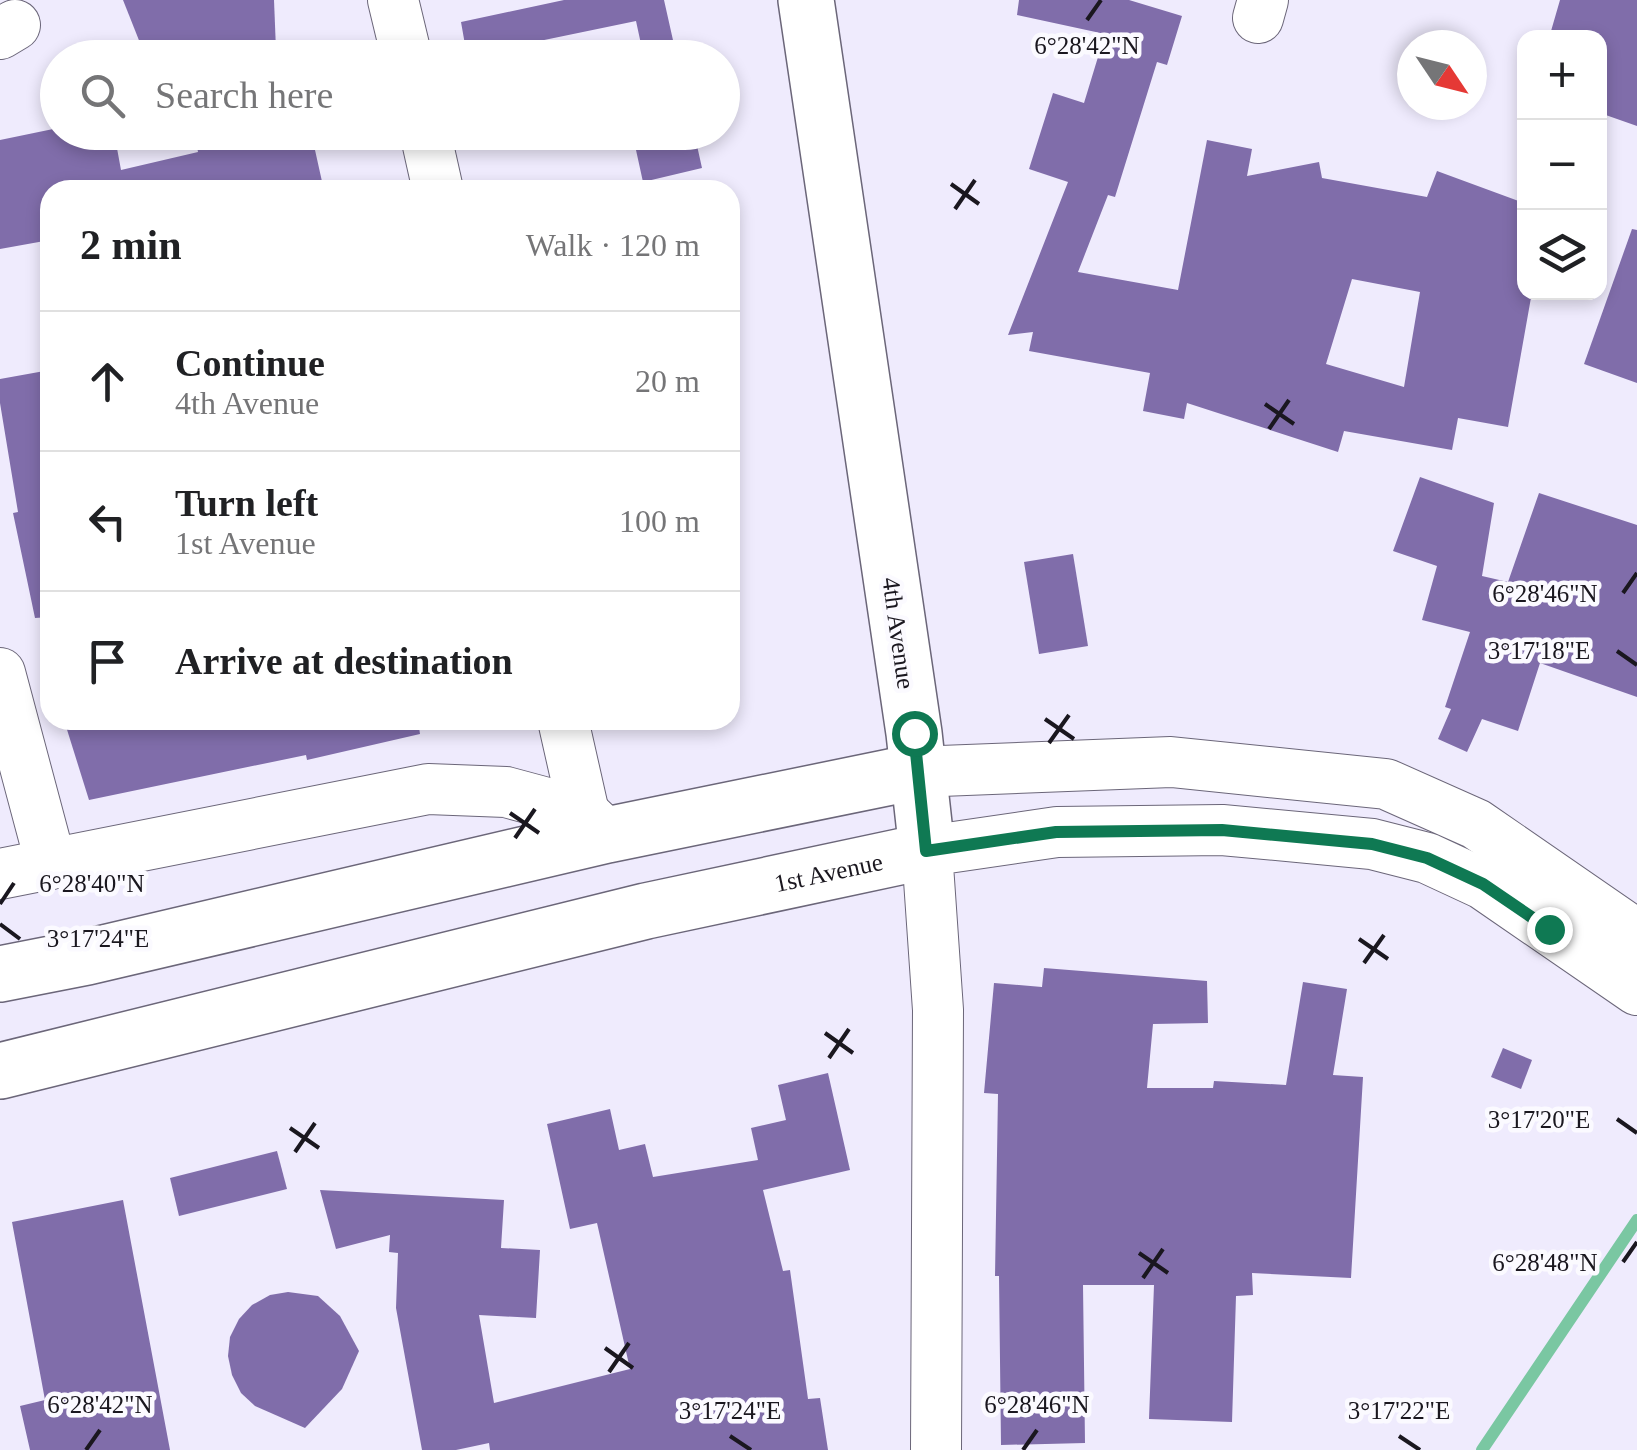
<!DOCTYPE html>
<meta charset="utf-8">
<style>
:root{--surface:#fff;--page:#f6f6f6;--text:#202124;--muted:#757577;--line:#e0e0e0}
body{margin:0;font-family:Georgia,serif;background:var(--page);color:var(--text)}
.controls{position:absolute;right:30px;top:30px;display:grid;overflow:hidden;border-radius:20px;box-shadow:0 5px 15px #0003}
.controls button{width:90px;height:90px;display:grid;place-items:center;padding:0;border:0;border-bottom:2px solid var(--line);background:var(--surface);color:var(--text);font:50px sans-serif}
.compass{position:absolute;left:1397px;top:30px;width:90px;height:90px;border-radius:50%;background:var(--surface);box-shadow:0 5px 15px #0003;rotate:125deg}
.stop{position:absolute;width:30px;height:30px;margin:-22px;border:8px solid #0f7953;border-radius:50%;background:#fff}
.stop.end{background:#0f7953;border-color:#fff;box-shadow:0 2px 10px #0008}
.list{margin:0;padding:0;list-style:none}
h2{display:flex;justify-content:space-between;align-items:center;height:130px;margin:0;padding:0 40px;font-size:42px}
h2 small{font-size:32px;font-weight:400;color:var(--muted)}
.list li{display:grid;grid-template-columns:65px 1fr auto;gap:30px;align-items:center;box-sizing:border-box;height:140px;padding:0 40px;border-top:2px solid var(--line)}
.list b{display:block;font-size:38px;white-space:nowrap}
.list p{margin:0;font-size:32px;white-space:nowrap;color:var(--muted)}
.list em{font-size:32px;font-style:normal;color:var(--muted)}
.icon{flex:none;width:55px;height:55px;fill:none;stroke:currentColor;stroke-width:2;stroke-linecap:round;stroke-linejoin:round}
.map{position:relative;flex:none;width:1637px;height:1450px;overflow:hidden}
.search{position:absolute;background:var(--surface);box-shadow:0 5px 15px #0003;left:40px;top:40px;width:700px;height:110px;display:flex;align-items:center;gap:25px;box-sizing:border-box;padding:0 35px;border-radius:55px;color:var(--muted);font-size:38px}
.panel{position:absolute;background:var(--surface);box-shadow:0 5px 15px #0003;left:40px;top:180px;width:700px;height:550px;border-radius:30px}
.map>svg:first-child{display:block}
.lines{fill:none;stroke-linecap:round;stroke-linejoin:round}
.stream{stroke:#7ac7a2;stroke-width:12}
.building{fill:#806daa;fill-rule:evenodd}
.street-casing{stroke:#6b6679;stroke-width:52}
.secondary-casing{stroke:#6b6679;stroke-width:58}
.street{stroke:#fff;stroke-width:50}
.secondary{stroke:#fff;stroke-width:55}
.route{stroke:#0f7953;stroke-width:12}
.ticks{fill:none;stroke:#1a171f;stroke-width:4}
.labels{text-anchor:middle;stroke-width:9;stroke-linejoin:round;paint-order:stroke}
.street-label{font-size:25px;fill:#1a171f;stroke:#fbfaff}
.ticks-label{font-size:25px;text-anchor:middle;fill:#1a171f;stroke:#fbfaff;stroke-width:9;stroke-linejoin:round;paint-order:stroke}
</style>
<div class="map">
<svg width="1637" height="1450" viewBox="0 0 1637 1450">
<rect width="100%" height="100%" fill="#efebfd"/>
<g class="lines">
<polyline class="stream" points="1482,1450 1637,1220"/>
</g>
<g class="building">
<polygon points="123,0 274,0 276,50 257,58 146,58"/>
<polygon points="564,0 664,0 677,58 644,58 636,21 467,56 461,22"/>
<path d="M1019,0H1129L1182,16L1167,65L1157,62L1115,197L1108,195L1078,272L1178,290L1207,140L1252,149L1247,176L1319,162L1322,178L1427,197L1437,171L1524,203V292H1532L1508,427L1458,418L1452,450L1344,431L1338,452L1187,403L1184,419L1143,411L1150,373L1029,351L1033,332L1008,335L1068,182L1029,169L1053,93L1084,103L1105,34L1017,15ZM1352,279L1420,292L1404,387L1326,364Z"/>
<polygon points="1560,0 1637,0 1637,126 1600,113 1600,38 1549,38"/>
<polygon points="58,128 58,132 114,132 121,170 198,152 194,132 311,132 323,186 305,190 50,190 50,240 0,249 0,140"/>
<polygon points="661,132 694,132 702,168 643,182 636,150 663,143"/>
<polygon points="1632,229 1637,230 1637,383 1584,364"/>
<polygon points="50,370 50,617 35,618 13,513 18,512 0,403 0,379"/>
<polygon points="1420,477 1494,503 1482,576 1508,582 1539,493 1637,525 1637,697 1540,663 1518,731 1482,719 1467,752 1438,739 1451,709 1445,707 1470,632 1422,620 1437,566 1393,551"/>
<polygon points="1073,554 1088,646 1039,654 1024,562"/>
<polygon points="64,720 418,720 420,734 307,760 306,755 89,800"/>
<polygon points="1044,968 1207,981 1208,1023 1153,1024 1147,1088 1213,1088 1214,1081 1286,1085 1303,982 1347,989 1333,1075 1363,1077 1351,1278 1252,1273 1253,1295 1236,1296 1232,1422 1149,1419 1154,1285 1083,1285 1085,1443 1001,1445 999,1276 995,1276 998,1094 984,1093 994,983 1042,987"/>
<polygon points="1503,1048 1532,1060 1521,1089 1491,1077"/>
<polygon points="828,1073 850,1170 763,1190 783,1271 790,1270 808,1399 820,1398 828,1450 490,1450 489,1443 456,1450 422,1450 396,1308 398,1253 389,1252 390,1235 336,1249 320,1190 504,1200 501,1248 540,1250 536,1318 479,1315 494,1403 630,1369 597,1223 570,1229 547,1124 610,1109 619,1150 645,1144 653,1177 758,1160 751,1128 786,1120 778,1085"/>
<polygon points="277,1151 287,1189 179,1216 170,1178"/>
<polygon points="123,1200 170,1450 30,1450 20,1406 45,1400 12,1222"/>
<polygon points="288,1292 318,1296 340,1316 359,1351 342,1389 305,1428 255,1406 241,1393 232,1375 228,1356 230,1337 239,1319 252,1305 270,1295"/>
</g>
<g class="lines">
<defs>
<g id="street">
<polyline points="393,0 407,58"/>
<polyline points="1258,18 1263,0"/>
<polyline points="0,34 15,25"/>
<polyline points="425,132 438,190"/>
<polyline points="0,673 51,864"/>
<polyline points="563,720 584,813"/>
<polyline points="915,772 1171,762 1386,784 1476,824 1637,935"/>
<polyline points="0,874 428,789 506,792 584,813 607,835"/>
<polyline points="936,1450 938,1010 927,851 1057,832 1222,830 1372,844 1427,858 1483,884 1637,990"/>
</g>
<g id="secondary">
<polyline points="0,974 87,957 607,835 915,772"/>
<path id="s1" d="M0,1071L646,911L927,851L914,733L806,0"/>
</g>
</defs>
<use href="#street" class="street-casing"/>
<use href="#secondary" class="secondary-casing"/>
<use href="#street" class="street"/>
<use href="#secondary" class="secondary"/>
</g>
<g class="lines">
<polyline class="route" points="914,733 926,851 1056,832 1222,830 1372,844 1427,858 1483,884 1549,929"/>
</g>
<path class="ticks" d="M1087,20L1101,0M951,184L979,204M955,209L975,180M1265,404L1294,424M1269,429L1289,400M1623,593L1637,573M1617,651L1637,665M1045,719L1074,739M1049,743L1069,715M510,813L539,833M515,838L535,809M0,904L14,883M0,924L20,939M1359,939L1388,959M1364,963L1384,935M825,1033L853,1053M829,1058L849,1029M1617,1119L1637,1133M290,1128L319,1148M295,1152L315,1123M1139,1253L1168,1273M1623,1262L1637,1242M1143,1278L1163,1249M605,1348L633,1368M609,1372L629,1343M730,1436L751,1450M1399,1436L1420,1450M86,1450L100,1430M1023,1450L1037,1430"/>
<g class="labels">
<g class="street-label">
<text transform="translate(899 633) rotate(82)" y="9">4th Avenue</text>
<text dy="9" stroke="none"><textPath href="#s1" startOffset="852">1st Avenue</textPath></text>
</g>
</g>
<g class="ticks-label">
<text x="1087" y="54">6°28'42"N</text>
<text x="1545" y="602">6°28'46"N</text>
<text x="1539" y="659">3°17'18"E</text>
<text x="92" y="892">6°28'40"N</text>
<text x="98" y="947">3°17'24"E</text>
<text x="1539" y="1128">3°17'20"E</text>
<text x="1545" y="1271">6°28'48"N</text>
<text x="100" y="1413">6°28'42"N</text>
<text x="1037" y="1413">6°28'46"N</text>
<text x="730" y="1419">3°17'24"E</text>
<text x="1399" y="1419">3°17'22"E</text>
</g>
</svg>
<div class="controls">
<button>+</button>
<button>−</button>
<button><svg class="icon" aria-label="layers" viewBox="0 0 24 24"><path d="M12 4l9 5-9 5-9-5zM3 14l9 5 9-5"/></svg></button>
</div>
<svg class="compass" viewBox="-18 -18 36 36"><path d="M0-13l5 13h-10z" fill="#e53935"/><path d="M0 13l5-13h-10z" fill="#757577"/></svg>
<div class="stop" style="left:914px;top:733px"></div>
<div class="stop end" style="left:1549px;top:929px"></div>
<div class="search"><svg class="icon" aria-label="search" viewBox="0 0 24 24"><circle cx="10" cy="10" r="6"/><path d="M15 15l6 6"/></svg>Search here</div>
<section class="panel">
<h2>2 min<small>Walk · 120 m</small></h2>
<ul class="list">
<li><svg class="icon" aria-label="ahead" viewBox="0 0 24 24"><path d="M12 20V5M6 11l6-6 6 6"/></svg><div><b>Continue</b><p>4th Avenue</p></div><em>20 m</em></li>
<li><svg class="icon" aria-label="left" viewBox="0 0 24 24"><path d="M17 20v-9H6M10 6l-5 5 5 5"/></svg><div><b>Turn left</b><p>1st Avenue</p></div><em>100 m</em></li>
<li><svg class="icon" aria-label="arrive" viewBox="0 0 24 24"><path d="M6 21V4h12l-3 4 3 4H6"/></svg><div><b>Arrive at destination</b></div></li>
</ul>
</section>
</div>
